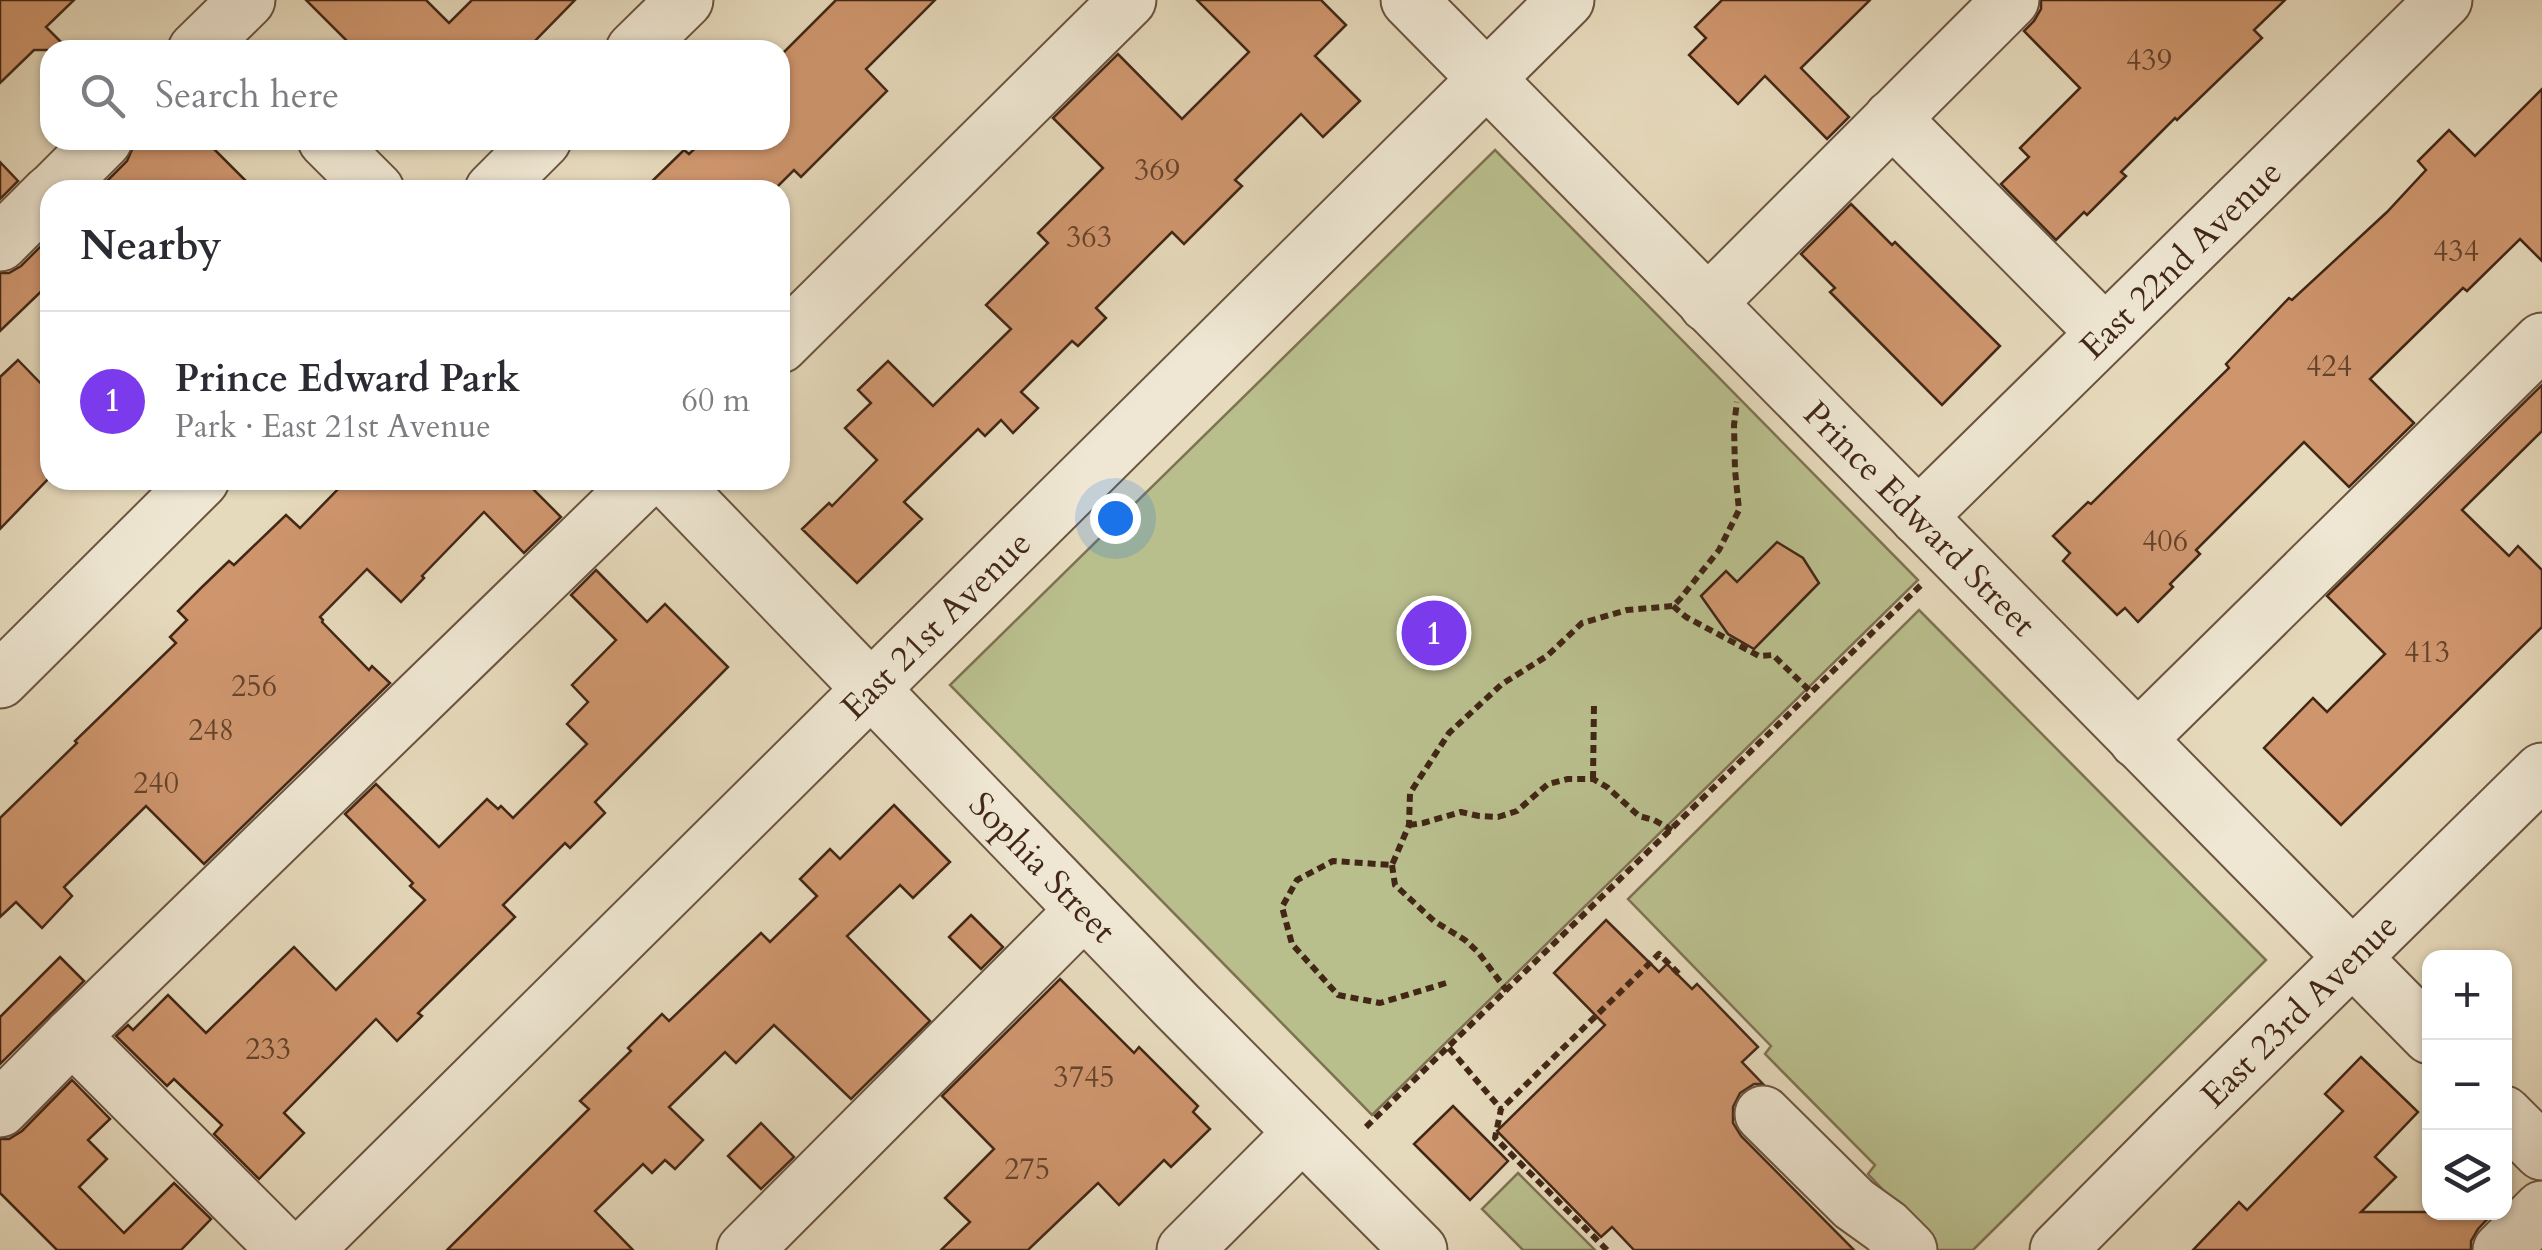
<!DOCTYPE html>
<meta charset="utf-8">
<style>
:root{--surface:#fff;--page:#f7f7f7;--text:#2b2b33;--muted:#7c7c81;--line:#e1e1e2;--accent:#7c3aed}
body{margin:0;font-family:Cardo,serif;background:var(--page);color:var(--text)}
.controls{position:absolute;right:30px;bottom:30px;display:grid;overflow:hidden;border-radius:20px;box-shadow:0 2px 8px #0004}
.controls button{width:90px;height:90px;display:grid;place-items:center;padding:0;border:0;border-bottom:2px solid var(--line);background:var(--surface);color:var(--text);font:50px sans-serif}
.you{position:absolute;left:1115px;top:518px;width:35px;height:35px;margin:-25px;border:8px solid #fff;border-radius:50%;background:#1a73e8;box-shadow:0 0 0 15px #1a73e833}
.badge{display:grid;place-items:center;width:65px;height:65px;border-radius:50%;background:var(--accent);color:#fff;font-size:32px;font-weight:700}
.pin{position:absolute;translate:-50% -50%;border:5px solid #fff;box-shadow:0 2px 10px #0006}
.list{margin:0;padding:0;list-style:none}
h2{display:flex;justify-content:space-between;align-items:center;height:130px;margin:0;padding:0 40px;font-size:42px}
h2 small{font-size:32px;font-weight:400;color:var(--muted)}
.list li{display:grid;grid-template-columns:65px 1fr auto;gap:30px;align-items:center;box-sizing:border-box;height:180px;padding:0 40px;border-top:2px solid var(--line)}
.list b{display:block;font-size:38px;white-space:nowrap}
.list p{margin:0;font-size:32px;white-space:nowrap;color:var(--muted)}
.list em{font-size:32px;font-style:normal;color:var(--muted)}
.icon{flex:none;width:55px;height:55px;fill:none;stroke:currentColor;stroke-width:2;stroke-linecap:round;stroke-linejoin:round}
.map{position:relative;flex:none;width:2542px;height:1250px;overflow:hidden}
.search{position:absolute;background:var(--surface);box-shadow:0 2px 8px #0004;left:40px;top:40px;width:750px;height:110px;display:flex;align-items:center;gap:25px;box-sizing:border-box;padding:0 35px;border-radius:30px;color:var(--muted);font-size:38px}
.panel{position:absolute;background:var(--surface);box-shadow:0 2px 8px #0004;left:40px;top:180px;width:750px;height:310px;border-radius:30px}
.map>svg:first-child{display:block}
.green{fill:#b9be8d;stroke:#7e7252;stroke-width:2.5}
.building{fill:#cf966e;stroke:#422716;stroke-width:2.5}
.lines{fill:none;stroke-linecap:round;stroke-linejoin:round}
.minor-casing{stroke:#6b5440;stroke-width:59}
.path{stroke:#422716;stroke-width:6;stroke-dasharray:8 5;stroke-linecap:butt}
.minor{stroke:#efe7d3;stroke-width:55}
.labels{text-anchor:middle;stroke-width:8;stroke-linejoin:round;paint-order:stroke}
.number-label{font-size:30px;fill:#65432c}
.street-label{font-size:35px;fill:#422716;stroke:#efe7d3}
</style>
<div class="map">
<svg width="2542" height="1250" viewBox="0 0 2542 1250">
<rect width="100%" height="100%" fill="#e6dabc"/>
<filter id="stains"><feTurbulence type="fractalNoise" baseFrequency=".002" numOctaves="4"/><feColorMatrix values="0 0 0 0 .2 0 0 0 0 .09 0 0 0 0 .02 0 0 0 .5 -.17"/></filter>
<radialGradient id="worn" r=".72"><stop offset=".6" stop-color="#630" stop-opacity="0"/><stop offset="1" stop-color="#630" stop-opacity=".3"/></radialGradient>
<g class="green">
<polygon points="1495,150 1918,580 1372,1115 950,685"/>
<polygon points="1919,610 2266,960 1973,1250 1924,1250 1875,1200 1884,1191 1868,1174 1875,1165 1765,1054 1771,1046 1628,899"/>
<polygon points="1518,1173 1595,1250 1523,1250 1482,1209"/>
</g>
<g class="building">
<polygon points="0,0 74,0 46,27 69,50 34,50 0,83"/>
<polygon points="306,0 426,0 449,23 472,0 575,0 526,50 356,50"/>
<polygon points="836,0 935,0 866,69 887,91 801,177 794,170 774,190 643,190 684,150 689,154 704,140 780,140 780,56"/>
<polygon points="1197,0 1321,0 1346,25 1315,56 1360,101 1323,137 1301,114 1235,180 1242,186 1184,244 1172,232 1096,308 1106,318 1078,346 1072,341 1021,392 1038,408 1013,433 1001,420 985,436 978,429 904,502 922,519 857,583 802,529 829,503 832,506 877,460 845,428 871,403 858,390 888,361 933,406 1011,329 986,305 1048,243 1038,233 1103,168 1053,118 1118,54 1182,119 1249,52"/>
<polygon points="1722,0 1870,0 1801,68 1849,117 1827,139 1765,76 1738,104 1689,55 1706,38 1695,27"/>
<polygon points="2041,0 2285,0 2254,30 2262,38 2177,120 2175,118 2121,172 2126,176 2087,215 2084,212 2056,240 2001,184 2029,157 2020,148 2080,88 2024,31 2034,21 2041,9"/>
<polygon points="2542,89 2542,261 2520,239 2467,291 2463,288 2370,379 2414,423 2349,487 2304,442 2196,550 2200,554 2170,584 2173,587 2138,622 2125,608 2117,615 2063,561 2070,553 2053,536 2088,502 2091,504 2229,368 2226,364 2289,298 2292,300 2387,212 2426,170 2418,161 2449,130 2475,156"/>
<polygon points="136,140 205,140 255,190 98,190 127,161"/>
<polygon points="0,162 18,181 0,199"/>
<polygon points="1851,204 1892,245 1895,242 2000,346 1942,405 1830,292 1835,288 1801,254"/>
<polygon points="50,237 50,283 0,331 0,273 9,273 21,266"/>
<polygon points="18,360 50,393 50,477 0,529 0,377"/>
<polygon points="2542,385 2542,431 2462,510 2509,556 2518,546 2542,570 2542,627 2341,825 2264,748 2313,698 2327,712 2385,654 2327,596"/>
<polygon points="347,480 524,480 561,517 524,553 484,512 422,576 424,578 401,602 367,569 320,617 323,620 322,622 369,670 372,666 390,683 204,864 146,806 64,887 72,896 42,928 16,902 0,917 0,818 77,743 75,741 176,643 170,637 187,620 178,611 201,588 229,561 234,565 286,515 300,528"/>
<polygon points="1777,542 1803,558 1819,583 1754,649 1728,634 1701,596 1726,571 1737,582"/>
<polygon points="596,570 647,622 665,604 728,667 595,802 605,813 570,848 565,843 503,905 515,917 418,1013 422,1016 397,1041 376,1019 284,1113 304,1133 259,1179 214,1134 222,1125 174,1079 167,1086 116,1036 128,1025 133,1030 168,995 206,1033 294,947 336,990 425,900 410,886 413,883 345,814 376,784 439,847 487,799 498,809 501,806 513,818 587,744 567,724 588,702 572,685 616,640 571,595"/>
<polygon points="894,805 950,862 913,898 900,885 847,936 930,1021 851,1099 774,1025 736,1063 725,1052 669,1107 703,1140 675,1169 665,1160 652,1173 643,1164 595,1211 633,1250 447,1250 589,1109 580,1101 631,1051 628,1048 662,1014 669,1021 761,933 770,942 817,896 800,879 830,849 840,859"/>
<polygon points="971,915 1003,947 981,969 949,937"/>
<polygon points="1606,920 1659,972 1667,964 1692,989 1697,984 1758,1047 1742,1062 1763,1084 1754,1084 1740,1093 1733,1107 1733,1123 1741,1136 1854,1250 1634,1250 1612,1227 1601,1237 1497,1131 1605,1025 1554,973"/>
<polygon points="60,957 84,981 0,1064 0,1017"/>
<polygon points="1060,979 1134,1053 1139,1047 1198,1106 1193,1112 1210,1129 1171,1167 1164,1160 1119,1205 1098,1183 1028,1250 941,1250 970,1222 945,1198 994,1149 942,1096"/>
<polygon points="2361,1057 2418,1112 2375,1157 2396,1177 2361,1212 2494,1212 2478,1229 2471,1241 2471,1250 2193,1250 2239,1202 2247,1210 2343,1111 2325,1094"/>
<polygon points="72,1080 110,1119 88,1140 107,1159 79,1187 124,1233 174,1183 211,1219 181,1250 57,1250 0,1193 0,1139 9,1139 22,1131"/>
<polygon points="1453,1106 1508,1161 1470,1200 1414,1144"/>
<polygon points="761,1123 794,1157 761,1189 728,1156"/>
</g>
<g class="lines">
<defs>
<g id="minor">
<path id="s1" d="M1409,0L2430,1036"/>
<polyline points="196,50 247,0"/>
<polyline points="634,50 685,0"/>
<polyline points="1892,118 2104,332"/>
<polyline points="326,140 376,190"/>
<polyline points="54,190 104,140"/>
<polyline points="493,190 543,140"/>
<polyline points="0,243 50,193"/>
<polyline points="1707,304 2011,0"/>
<polyline points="780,345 1128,0"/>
<path id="s2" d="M669,480L1177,1006L1419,1250"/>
<path id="s3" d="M1918,517L2444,0"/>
<polyline points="0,680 201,480"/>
<polyline points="2137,740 2542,341"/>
<polyline points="72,1036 286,1250"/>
<polyline points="0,1109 72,1036 644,480"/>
<polyline points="1763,1114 1854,1204 1886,1227 1909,1250"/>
<polyline points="2504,1114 2542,1152"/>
<path id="s4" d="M305,1250L1566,0"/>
<polyline points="745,1250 1084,910"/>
<polyline points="1185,1250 1302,1133"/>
<path id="s5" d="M2058,1250L2178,1129L2542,771"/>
<polyline points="2501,1250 2542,1209"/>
</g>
</defs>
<use href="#minor" class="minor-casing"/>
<g class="path">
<polyline points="1673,606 1686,617 1759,656 1773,655 1812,693"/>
<polyline points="1593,779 1594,704"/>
<polyline points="1409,825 1423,823 1461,812 1479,816 1498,817 1517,811 1548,784 1568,779 1593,779 1607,787 1639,816 1654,820 1672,830"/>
<polyline points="1392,865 1395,885 1434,921 1465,940 1478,952 1507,991"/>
<polyline points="1446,983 1380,1003 1338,995 1292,944 1282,907 1297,880 1333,861 1392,865 1409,825 1410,793 1449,733 1502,684 1547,656 1582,623 1627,610 1673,606 1680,599 1719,550 1739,510 1735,470 1734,425 1737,402"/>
<polyline points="1449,1048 1501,1109"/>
<polyline points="1366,1127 1922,584"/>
<polyline points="1607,1250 1495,1138 1501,1109 1659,954 1680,975"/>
</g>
<use href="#minor" class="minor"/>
</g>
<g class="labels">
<g class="number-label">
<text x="2149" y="70">439</text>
<text x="1157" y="180">369</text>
<text x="1089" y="247">363</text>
<text x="2456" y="261">434</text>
<text x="2329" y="376">424</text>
<text x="2165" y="551">406</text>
<text x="2427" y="662">413</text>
<text x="254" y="696">256</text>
<text x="211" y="740">248</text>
<text x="156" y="793">240</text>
<text x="268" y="1059">233</text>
<text x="1084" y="1087">3745</text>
<text x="1027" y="1179">275</text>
</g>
<g class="street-label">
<text dy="12" stroke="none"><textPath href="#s3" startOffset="368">East 22nd Avenue</textPath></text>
<text dy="12" stroke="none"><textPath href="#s1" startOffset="728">Prince Edward Street</textPath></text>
<text dy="12" stroke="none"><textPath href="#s4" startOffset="888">East 21st Avenue</textPath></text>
<text dy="12" stroke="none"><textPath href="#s2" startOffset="538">Sophia Street</textPath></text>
<text dy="12" stroke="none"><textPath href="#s5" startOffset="340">East 23rd Avenue</textPath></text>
</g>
</g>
<rect width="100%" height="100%" filter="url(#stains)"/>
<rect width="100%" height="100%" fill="url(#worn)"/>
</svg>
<div class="controls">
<button>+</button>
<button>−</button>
<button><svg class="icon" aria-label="layers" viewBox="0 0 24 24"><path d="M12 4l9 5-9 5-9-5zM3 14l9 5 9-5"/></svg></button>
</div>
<div class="you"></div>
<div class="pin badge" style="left:1434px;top:633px">1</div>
<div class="search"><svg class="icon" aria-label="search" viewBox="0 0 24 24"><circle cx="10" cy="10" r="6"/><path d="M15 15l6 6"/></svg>Search here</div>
<section class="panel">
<h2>Nearby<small></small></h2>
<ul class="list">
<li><span class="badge">1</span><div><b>Prince Edward Park</b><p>Park · East 21st Avenue</p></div><em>60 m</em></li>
</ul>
</section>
</div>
